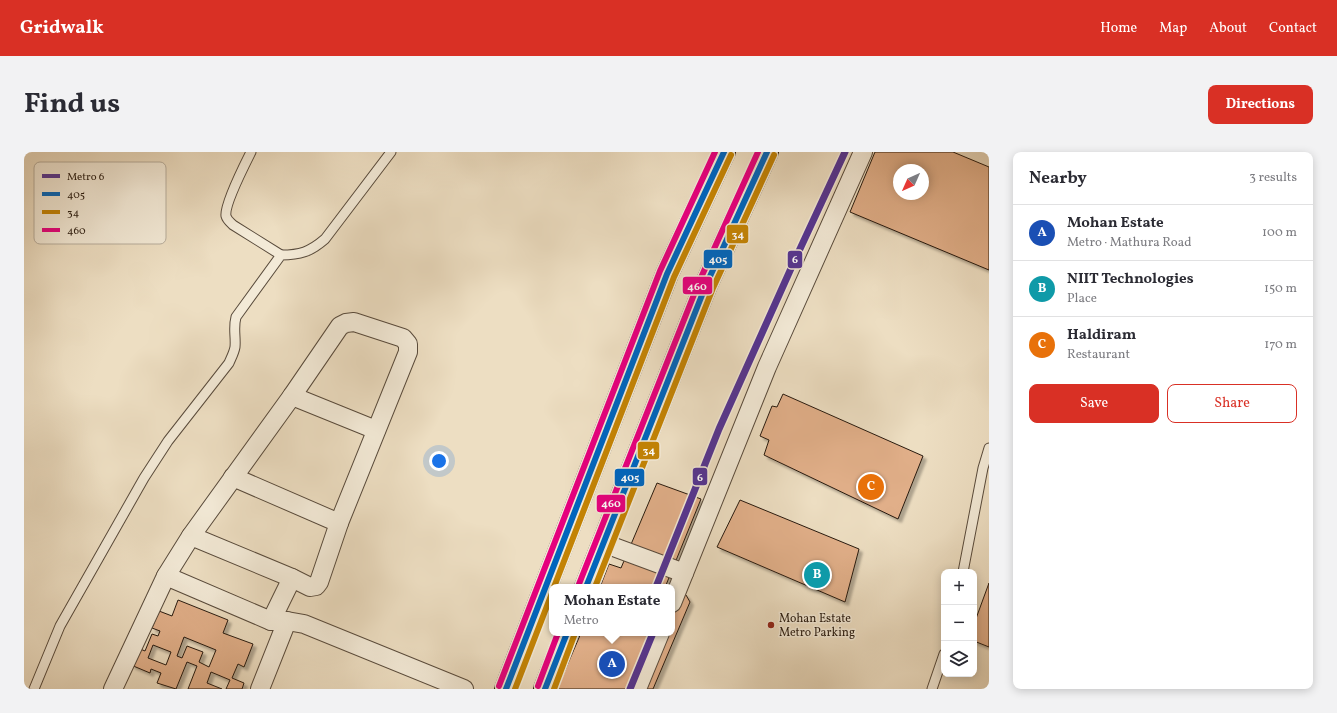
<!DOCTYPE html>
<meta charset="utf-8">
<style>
:root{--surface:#fff;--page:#f2f2f3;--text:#2b2b33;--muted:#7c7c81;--line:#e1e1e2;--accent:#d93025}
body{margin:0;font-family:Vollkorn,serif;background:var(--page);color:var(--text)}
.controls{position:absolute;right:12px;bottom:12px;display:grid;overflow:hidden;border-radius:8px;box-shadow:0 2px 10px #0003}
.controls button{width:36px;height:36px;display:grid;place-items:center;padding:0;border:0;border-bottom:1px solid var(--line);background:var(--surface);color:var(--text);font:20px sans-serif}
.compass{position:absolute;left:869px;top:12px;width:36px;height:36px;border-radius:50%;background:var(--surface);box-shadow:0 2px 10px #0003;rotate:225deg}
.you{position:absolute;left:415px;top:309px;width:14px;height:14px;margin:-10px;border:3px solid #fff;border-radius:50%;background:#1a73e8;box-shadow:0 0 0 6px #1a73e833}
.badge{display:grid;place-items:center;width:26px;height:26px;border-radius:50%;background:var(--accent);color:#fff;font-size:13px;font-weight:700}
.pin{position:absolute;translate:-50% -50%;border:2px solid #fff;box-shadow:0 1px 4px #0006}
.popup{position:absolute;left:525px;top:432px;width:126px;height:52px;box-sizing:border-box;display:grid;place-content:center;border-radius:8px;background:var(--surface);filter:drop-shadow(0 1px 3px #0005);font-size:13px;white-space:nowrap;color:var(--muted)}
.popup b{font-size:15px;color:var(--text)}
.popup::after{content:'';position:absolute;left:50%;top:100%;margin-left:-8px;border:8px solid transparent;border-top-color:var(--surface)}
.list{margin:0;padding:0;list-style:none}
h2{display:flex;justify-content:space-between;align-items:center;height:52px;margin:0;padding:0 16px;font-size:17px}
h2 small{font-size:13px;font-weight:400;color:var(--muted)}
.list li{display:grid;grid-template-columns:26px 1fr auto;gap:12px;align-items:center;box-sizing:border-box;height:56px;padding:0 16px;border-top:1px solid var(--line)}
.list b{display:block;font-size:15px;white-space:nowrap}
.list p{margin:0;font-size:13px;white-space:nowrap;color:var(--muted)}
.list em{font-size:13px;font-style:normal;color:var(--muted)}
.actions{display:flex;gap:8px;padding:12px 16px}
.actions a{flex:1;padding:9px 0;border:1px solid var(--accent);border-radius:8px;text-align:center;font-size:14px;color:var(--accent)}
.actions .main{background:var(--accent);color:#fff}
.icon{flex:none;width:22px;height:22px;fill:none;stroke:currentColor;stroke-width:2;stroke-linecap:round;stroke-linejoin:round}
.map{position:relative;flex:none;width:965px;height:537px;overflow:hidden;border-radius:8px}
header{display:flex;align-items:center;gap:24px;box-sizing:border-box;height:56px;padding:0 20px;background:var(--accent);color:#fff}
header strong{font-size:19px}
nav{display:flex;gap:22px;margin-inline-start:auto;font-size:14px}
.intro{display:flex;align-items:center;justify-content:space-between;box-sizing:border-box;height:96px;padding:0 24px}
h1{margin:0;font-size:28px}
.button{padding:10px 18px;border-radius:8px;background:var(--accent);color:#fff;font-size:14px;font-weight:700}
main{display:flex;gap:24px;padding:0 24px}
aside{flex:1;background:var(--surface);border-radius:8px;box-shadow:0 2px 10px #0003}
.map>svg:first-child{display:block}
.building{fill:#e1af89;stroke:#281a0f;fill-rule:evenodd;filter:url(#shadow)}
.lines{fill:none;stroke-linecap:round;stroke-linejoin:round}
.lane-casing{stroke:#594b3c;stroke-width:11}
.street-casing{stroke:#594b3c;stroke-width:20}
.highway-casing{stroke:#281a0f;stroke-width:24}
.lane{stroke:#f3ead7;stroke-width:9}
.street{stroke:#f3ead7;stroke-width:18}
.highway{stroke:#e6bf81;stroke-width:22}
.bus-1-casing{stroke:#f3ead7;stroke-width:9}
.bus-2-casing{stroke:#f3ead7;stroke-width:9}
.bus-3-casing{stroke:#f3ead7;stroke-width:9}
.bus-1{stroke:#0065bd;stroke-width:6}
.bus-2{stroke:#c38304;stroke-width:6}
.bus-3{stroke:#e5007d;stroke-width:6}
.metro-1-casing{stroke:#f3ead7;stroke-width:10}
.metro-1{stroke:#553592;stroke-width:7}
.poi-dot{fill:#8f2418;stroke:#f3ead7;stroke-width:1.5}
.labels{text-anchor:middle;stroke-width:3;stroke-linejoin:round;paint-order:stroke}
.poi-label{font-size:12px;fill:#281a0f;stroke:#f3ead7;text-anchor:start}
.key{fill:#f3ead7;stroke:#b6ac9b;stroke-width:1}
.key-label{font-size:11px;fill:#281a0f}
.line-badge{stroke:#f3ead7;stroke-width:1.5}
.badge-label{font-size:11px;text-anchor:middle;font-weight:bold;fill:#fff}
</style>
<header>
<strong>Gridwalk</strong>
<nav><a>Home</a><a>Map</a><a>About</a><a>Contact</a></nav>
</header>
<div class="intro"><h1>Find us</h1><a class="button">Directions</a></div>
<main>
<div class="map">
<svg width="965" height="537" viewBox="0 0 965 537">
<defs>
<filter id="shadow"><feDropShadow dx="3.5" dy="3.5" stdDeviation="1" flood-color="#0004"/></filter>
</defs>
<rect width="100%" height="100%" fill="#eddec2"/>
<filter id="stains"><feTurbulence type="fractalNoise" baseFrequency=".005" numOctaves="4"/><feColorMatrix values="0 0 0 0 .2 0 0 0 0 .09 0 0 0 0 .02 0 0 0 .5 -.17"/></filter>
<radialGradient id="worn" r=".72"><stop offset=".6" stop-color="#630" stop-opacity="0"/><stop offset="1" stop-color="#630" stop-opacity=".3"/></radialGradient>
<g class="building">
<path d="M851,0H929L965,15V118L826,60ZM875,18H899V42H875Z"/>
<polygon points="759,242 899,304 874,367 740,303 745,288 736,284 748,254 753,255"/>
<polygon points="633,331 677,347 642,433 647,435 576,435 585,412 597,416"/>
<polygon points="716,348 835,397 821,450 693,395"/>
<polygon points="965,431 965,495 950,489 950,472"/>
<polygon points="648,436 662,443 666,450 629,537 533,537 557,481 648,481"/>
<path d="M154,448L204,468L199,481L229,492L220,515L214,512L208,526L220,531L218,537H202L206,528L187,520L183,531L198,537H164L173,514L163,510L152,537L133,531L137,521L127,517L126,521L107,513L114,496L121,499L128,482L134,484L136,479L128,476L135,459L148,464ZM160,485L192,498L185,515L175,510L179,500L163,494L158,506L153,504ZM129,493L147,500L142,513L124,506Z"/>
</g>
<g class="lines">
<defs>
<g id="lane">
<path d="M227,0C221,12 200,53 202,64C203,68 206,70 209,73L257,103"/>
<polyline points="939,420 959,316 965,296"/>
<path d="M10,537L36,474L120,326L144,289L205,211C207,206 210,201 211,195C212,185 209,176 212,165L257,103C276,103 286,100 301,87L367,0"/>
<polyline points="908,537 920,502"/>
</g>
<g id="street">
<polyline points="268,244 352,278"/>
<polyline points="209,325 315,371"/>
<polyline points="167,384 268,426"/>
<polyline points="579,391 660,421"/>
<polyline points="142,424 167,384 268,244 316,174 322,171 330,170 379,186 384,192 384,200 315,371 295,430 292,434 286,435 268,426 247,469"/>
<polyline points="648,451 743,215 839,0"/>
<polyline points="89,537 142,424 247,469 263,469 280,472 440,537"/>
<polyline points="236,537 263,469"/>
<polyline points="613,537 636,481"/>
</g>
<g id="highway">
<polyline points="562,435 682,133 743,0"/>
<polyline points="482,537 643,122 700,0"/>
<polyline points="521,537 543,481"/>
</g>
</defs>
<use href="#lane" class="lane-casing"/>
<use href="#street" class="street-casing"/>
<use href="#highway" class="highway-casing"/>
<use href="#lane" class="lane"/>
<use href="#street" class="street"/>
<use href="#highway" class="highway"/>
<defs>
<g id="bus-1">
<polyline points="562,435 682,133 743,0"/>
<polyline points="482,537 643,122 700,0"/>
<polyline points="521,537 543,481"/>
</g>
<g id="bus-2">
<polyline points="530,435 650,125 707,3"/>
<polyline points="571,435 689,136 750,3"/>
<polyline points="491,537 528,441"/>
<polyline points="530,537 550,484"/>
</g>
<g id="bus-3">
<polyline points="555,432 675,130 734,0"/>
<polyline points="475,534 636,119 691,0"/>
<polyline points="514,534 534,481"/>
</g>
</defs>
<use href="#bus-1" class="bus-1-casing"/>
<use href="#bus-2" class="bus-2-casing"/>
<use href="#bus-3" class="bus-3-casing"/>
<use href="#bus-1" class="bus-1"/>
<use href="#bus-2" class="bus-2"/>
<use href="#bus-3" class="bus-3"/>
<defs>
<g id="metro-1">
<polyline points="632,435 695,277 769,112 821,0"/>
<polyline points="606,537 629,481"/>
</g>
</defs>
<use href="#metro-1" class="metro-1-casing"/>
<use href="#metro-1" class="metro-1"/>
</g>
<circle class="poi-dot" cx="747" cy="473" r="4"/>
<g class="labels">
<g class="poi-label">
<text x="755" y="470">Mohan Estate<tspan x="755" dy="14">Metro Parking</tspan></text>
</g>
</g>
<rect x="10" y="10" width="132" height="82" rx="6" class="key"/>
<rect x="18" y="22" width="18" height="4" fill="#553592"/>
<rect x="18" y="40" width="18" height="4" fill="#0065bd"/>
<rect x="18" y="58" width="18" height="4" fill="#c38304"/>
<rect x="18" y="76" width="18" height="4" fill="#e5007d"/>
<g class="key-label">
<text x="43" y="28">Metro 6</text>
<text x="43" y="46">405</text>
<text x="43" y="64">34</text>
<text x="43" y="82">460</text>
</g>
<g class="line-badge">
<rect x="702" y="72" width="23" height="20" rx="4" fill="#c38304"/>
<rect x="679" y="97" width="30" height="20" rx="4" fill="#0065bd"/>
<rect x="763" y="98" width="16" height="19" rx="4" fill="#553592"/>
<rect x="658" y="124" width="31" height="19" rx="4" fill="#e5007d"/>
<rect x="613" y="289" width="23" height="19" rx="4" fill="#c38304"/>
<rect x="668" y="315" width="16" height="19" rx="4" fill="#553592"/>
<rect x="590" y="316" width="31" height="19" rx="4" fill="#0065bd"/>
<rect x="572" y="342" width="30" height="19" rx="4" fill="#e5007d"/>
</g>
<g class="badge-label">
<text x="714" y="86">34</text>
<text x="694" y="111">405</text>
<text x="771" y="111">6</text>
<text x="673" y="138">460</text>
<text x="625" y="302">34</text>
<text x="676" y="329">6</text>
<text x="606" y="329">405</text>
<text x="587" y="355">460</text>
</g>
<rect width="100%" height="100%" filter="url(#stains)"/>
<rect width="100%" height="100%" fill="url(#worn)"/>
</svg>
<div class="controls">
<button>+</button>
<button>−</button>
<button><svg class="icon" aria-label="layers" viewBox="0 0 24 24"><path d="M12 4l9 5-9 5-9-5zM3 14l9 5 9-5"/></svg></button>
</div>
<svg class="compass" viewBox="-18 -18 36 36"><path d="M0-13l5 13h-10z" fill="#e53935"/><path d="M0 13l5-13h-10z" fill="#7c7c81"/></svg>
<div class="you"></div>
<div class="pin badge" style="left:588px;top:512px;background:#1a4fb4">A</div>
<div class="popup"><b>Mohan Estate</b>Metro</div>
<div class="pin badge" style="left:793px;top:423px;background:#0f9aa8">B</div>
<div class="pin badge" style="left:847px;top:335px;background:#e8710a">C</div>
</div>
<aside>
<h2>Nearby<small>3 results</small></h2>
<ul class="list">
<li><span class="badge" style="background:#1a4fb4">A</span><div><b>Mohan Estate</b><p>Metro · Mathura Road</p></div><em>100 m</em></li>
<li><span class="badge" style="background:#0f9aa8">B</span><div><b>NIIT Technologies</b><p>Place</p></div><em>150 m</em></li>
<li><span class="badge" style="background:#e8710a">C</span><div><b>Haldiram</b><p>Restaurant</p></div><em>170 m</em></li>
</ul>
<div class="actions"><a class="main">Save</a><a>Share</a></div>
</aside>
</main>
